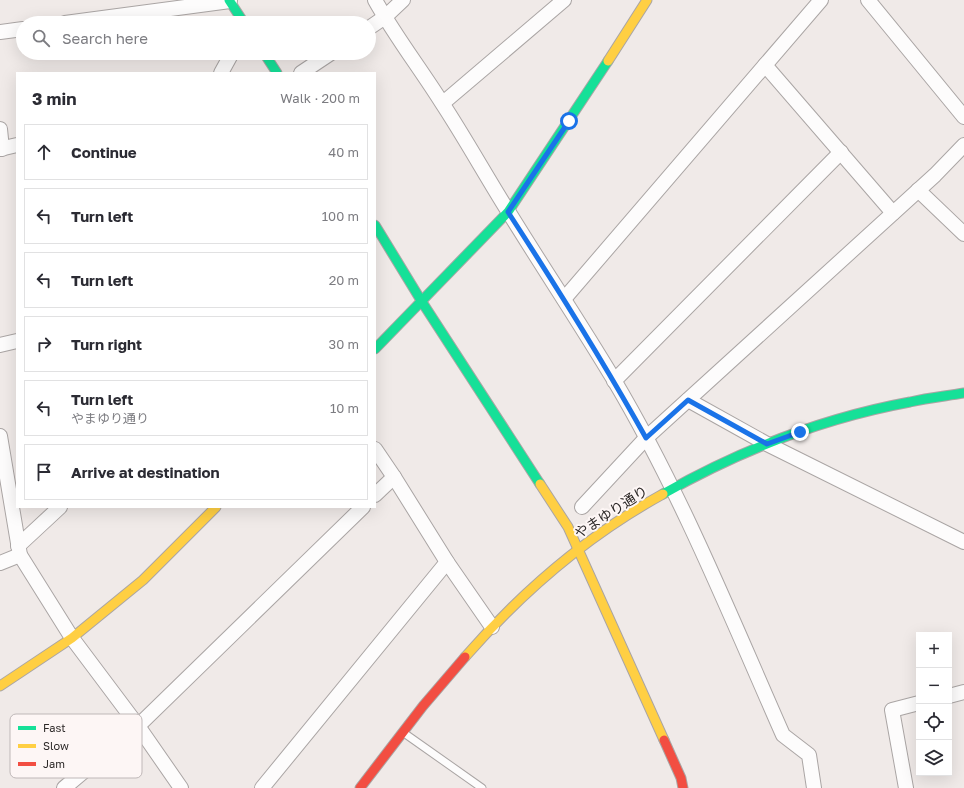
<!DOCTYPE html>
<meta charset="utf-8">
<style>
:root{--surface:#fff;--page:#f7f7f7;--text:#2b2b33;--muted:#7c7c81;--line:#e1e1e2}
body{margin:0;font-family:"Golos Text","Noto Sans JP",sans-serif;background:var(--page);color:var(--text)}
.controls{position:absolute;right:12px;bottom:12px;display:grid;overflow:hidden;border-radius:0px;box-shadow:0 4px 16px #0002}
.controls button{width:36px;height:36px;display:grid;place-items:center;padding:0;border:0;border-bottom:1px solid var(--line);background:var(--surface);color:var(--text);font:20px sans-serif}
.stop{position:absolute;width:12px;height:12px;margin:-9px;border:3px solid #1a73e8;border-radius:50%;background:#fff}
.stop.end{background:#1a73e8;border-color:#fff;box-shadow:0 1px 4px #0008}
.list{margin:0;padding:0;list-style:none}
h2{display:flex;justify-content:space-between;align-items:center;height:52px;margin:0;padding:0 16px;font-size:17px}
h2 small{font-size:13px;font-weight:400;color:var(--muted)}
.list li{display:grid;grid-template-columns:26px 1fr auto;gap:12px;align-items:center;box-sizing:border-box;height:56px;margin:0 8px 8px;padding:0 8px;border:1px solid var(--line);border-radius:0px}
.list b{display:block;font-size:15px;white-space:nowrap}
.list p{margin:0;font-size:13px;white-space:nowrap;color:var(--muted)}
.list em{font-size:13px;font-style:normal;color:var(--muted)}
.icon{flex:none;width:22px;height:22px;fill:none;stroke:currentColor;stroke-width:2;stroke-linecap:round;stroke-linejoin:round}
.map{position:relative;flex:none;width:964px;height:788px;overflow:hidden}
.search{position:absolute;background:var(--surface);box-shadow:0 4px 16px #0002;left:16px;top:16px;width:360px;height:44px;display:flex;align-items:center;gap:10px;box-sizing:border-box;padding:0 14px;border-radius:22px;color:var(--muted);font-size:15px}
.panel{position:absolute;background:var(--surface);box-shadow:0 4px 16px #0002;left:16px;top:72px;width:360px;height:436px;border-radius:0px}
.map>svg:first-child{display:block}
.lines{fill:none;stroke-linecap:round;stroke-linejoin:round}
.lane-casing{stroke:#aaa5a4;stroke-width:9}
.street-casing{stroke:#aaa5a4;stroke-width:16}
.fast-casing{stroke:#aaa5a4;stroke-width:11}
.slow-casing{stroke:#aaa5a4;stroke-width:11}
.jam-casing{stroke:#aaa5a4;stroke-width:11}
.lane{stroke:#fdfcfc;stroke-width:7}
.street{stroke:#fdfcfc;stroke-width:14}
.fast{stroke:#16e098;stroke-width:9}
.slow{stroke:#ffcf43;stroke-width:9}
.jam{stroke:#f24e42;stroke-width:9}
.route{stroke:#1a73e8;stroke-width:5}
.labels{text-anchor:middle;stroke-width:4;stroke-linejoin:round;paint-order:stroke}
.street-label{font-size:14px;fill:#2d2928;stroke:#fdf6f5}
.key{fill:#fdf6f5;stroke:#bfb8b8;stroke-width:1}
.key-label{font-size:11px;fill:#2d2928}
</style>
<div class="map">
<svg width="964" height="788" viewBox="0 0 964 788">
<rect width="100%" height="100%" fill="#f0eae8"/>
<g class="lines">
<defs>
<polyline id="lane" points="404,733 482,788"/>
<g id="street">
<path d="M375,0C395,36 420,68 442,103C465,138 486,176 508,211C543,268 580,323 614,380C681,493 730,615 783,735L809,755L814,788"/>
<polyline points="868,0 964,117"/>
<polyline points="65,23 230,1"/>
<polyline points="369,28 385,17 403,0"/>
<polyline points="0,32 23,29"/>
<polyline points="765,65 893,213"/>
<polyline points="221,73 232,53"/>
<polyline points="301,73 331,53"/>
<polyline points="443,103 564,0"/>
<polyline points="0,129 2,149"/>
<polyline points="0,149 17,145"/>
<polyline points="918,190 964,234"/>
<polyline points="564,299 821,0"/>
<polyline points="0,345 17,341"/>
<polyline points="614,381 841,152"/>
<polyline points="688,400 767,444 964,542"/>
<polyline points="0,436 20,555 72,638 138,726 181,788"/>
<polyline points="375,449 394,477 447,562 492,627"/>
<polyline points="375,495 394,477"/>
<polyline points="582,507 646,438 935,175 964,145"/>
<polyline points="18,546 60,507"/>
<polyline points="0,563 20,555"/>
<polyline points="949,696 964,692"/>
<polyline points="64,788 138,726 363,507"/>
<polyline points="262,788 447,562"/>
<polyline points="906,788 892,710 919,703"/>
</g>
<g id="fast">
<polyline points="229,0 244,23"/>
<polyline points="264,53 277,73"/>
<polyline points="375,225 422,302 540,484"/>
<polyline points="375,349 508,212 608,61"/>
<path d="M663,494C739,451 823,418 910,402C928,398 946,396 964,393"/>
</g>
<g id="slow">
<polyline points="608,61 647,0"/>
<polyline points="540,484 568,527 664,740"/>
<path d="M465,657C521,593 588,535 663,494"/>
<polyline points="0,686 72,638 143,580 216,507"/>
</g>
<g id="jam">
<polyline points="664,740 681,778 683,788"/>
<polyline points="360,788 423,706 465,657"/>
</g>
</defs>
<use href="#lane" class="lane-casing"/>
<use href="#street" class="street-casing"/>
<use href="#fast" class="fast-casing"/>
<use href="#slow" class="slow-casing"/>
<use href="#jam" class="jam-casing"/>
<use href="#lane" class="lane"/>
<use href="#street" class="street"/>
<use href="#fast" class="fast"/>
<use href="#slow" class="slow"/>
<use href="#jam" class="jam"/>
</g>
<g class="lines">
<path class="route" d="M569,121L508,212C556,286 603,361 646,438L688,400L767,444L800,432"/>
</g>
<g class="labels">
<g class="street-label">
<text transform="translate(611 512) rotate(-33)" y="5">やまゆり通り</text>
</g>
</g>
<rect x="10" y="714" width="132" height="64" rx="6" class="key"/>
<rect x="18" y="726" width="18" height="4" fill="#16e098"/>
<rect x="18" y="744" width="18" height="4" fill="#ffcf43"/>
<rect x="18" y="762" width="18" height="4" fill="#f24e42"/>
<g class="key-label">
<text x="43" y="732">Fast</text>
<text x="43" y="750">Slow</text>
<text x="43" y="768">Jam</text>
</g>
</svg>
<div class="controls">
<button>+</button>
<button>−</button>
<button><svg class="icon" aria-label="locate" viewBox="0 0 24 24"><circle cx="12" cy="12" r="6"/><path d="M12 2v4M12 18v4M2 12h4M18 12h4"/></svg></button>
<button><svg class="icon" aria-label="layers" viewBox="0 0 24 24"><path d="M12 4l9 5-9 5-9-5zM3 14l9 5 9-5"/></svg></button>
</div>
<div class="stop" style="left:569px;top:121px"></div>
<div class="stop end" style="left:800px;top:432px"></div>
<div class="search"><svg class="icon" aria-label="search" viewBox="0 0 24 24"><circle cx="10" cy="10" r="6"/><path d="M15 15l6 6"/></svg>Search here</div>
<section class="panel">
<h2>3 min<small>Walk · 200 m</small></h2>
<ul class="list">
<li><svg class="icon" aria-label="ahead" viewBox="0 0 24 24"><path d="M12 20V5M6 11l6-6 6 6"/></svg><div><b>Continue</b></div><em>40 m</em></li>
<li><svg class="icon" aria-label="left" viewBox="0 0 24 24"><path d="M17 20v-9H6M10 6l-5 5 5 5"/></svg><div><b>Turn left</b></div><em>100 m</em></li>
<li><svg class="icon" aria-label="left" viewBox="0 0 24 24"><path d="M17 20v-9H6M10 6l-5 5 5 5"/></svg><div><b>Turn left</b></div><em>20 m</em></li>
<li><svg class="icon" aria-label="right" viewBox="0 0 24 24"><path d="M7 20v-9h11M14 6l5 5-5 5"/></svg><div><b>Turn right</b></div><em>30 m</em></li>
<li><svg class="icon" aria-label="left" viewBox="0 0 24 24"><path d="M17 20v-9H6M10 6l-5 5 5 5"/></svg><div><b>Turn left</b><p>やまゆり通り</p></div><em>10 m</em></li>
<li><svg class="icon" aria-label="arrive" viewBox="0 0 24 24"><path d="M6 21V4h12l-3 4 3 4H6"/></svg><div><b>Arrive at destination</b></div></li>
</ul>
</section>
</div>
